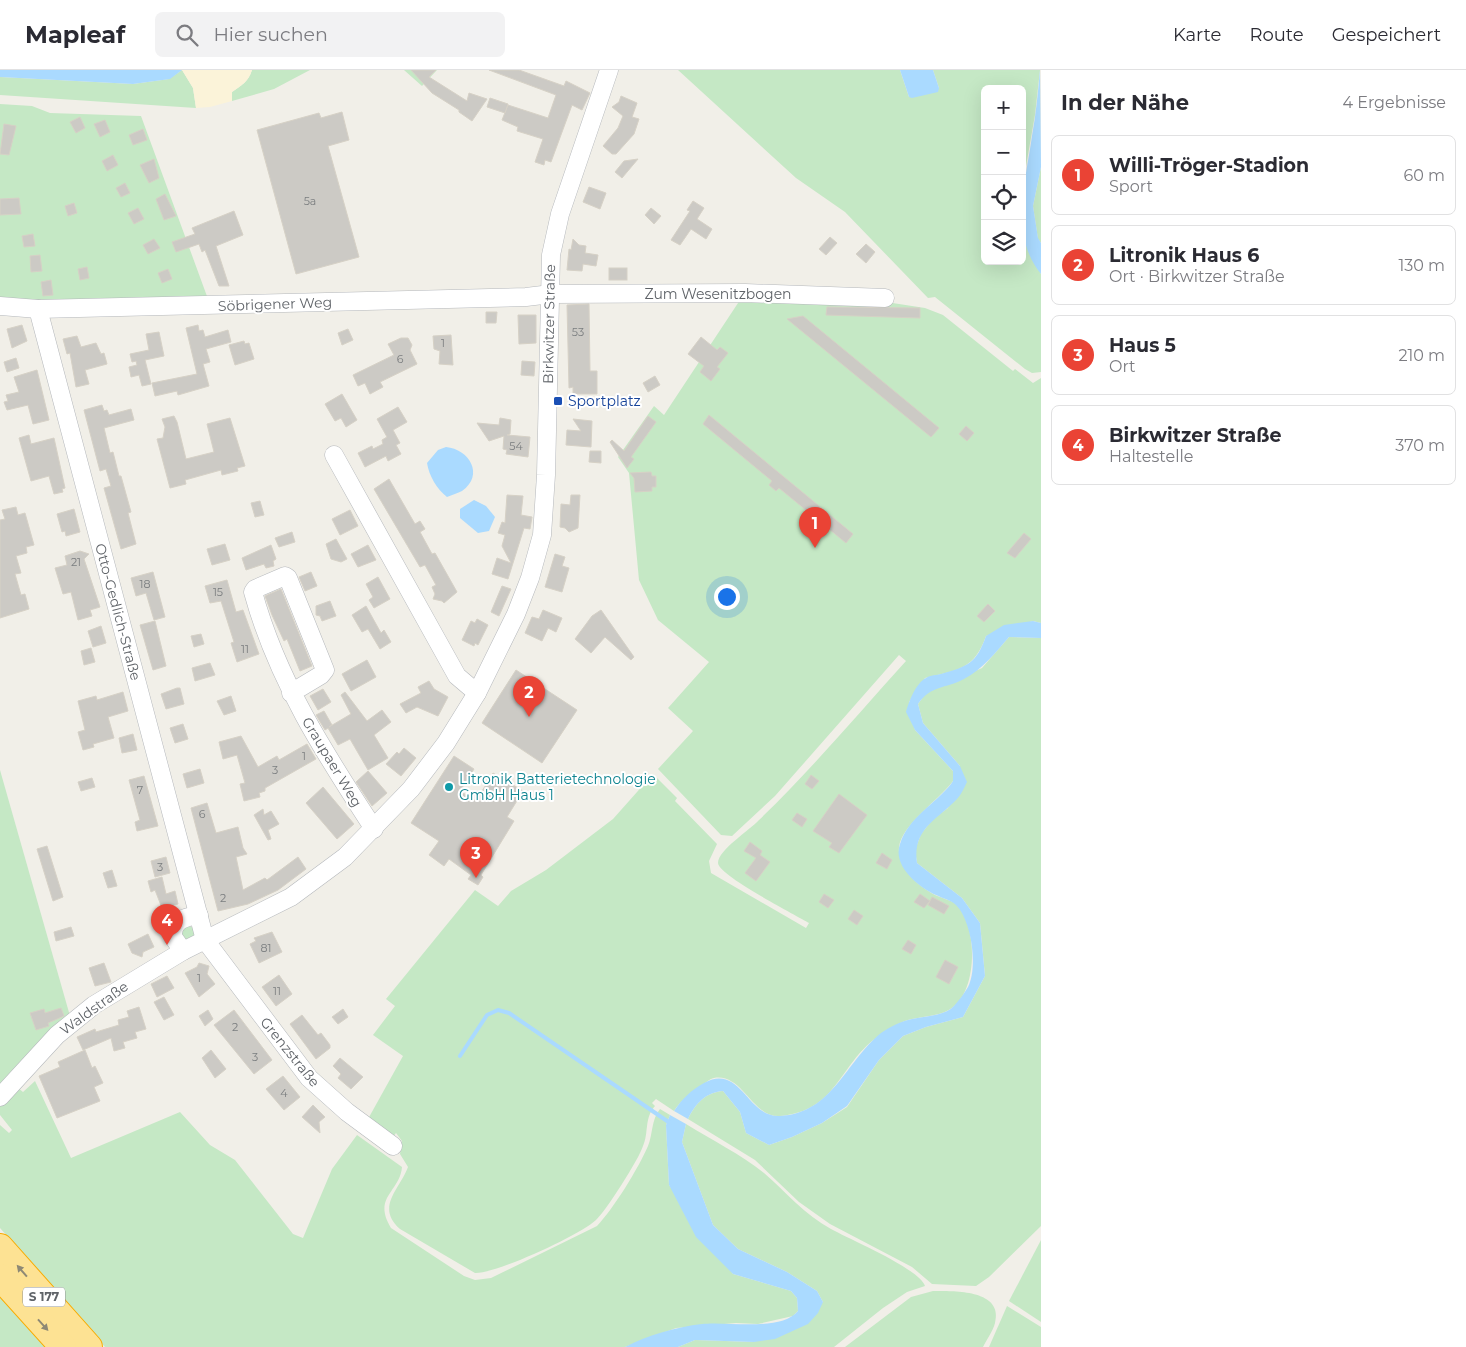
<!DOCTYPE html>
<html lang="de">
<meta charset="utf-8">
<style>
:root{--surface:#fff;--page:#f2f2f3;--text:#2b2b33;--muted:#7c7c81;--line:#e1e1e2;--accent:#ea4335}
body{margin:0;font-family:Montserrat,sans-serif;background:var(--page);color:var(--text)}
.controls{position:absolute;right:15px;top:15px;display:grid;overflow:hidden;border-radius:8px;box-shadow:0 5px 20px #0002}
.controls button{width:45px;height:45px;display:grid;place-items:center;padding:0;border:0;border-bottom:1px solid var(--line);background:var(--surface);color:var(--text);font:25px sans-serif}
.you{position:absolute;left:726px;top:526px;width:18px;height:18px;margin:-12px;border:4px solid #fff;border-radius:50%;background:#1a73e8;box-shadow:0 0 0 8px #1a73e833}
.badge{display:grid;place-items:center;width:32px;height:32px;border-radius:50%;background:var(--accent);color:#fff;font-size:16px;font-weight:700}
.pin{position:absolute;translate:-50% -41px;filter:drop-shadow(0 1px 2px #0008)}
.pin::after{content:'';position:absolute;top:26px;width:18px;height:15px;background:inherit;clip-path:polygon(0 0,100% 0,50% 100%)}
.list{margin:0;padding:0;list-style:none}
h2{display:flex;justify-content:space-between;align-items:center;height:65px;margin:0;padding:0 20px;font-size:21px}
h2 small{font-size:16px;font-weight:400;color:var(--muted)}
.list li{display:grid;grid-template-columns:32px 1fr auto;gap:15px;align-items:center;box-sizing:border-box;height:80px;margin:0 10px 10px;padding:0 10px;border:1px solid var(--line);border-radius:8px}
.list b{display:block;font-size:19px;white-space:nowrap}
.list p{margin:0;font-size:16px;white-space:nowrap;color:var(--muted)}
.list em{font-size:16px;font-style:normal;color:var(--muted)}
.icon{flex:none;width:28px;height:28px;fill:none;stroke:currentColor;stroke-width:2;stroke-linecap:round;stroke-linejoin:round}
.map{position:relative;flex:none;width:1041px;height:1277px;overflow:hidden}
header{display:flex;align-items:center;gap:30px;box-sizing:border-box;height:70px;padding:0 25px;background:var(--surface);border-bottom:1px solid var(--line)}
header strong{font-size:24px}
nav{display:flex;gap:28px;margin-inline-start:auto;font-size:18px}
.search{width:350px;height:45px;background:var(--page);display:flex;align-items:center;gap:12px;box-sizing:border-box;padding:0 18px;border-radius:8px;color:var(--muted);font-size:19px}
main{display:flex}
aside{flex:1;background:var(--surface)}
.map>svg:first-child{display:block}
.green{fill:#c5e8c5}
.sand{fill:#fbf3d9}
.water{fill:#aadaff}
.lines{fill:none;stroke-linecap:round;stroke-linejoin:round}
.stream{stroke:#aadaff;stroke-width:4}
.building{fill:#cccac5;stroke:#d6d1c6}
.minor-casing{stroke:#b5b8bc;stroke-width:19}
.highway-casing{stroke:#f9ab00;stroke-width:28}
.minor{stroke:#fff;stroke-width:18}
.highway{stroke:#fde293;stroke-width:26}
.oneway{fill:#8e8975}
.transit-dot{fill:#1a4fb4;stroke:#fff;stroke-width:2}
.culture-dot{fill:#0f9aa8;stroke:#fff;stroke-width:2}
.labels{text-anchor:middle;stroke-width:4;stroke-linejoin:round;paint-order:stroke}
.number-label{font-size:11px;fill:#7a7d7f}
.shield{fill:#fff;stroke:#8f9295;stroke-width:1}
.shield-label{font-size:12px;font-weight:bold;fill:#5f6368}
.street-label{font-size:14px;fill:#5f6368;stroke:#fff}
.transit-label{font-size:14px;fill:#164399;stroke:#fff;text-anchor:start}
.culture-label{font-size:14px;fill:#0d838f;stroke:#fff;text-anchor:start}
</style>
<header>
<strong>Mapleaf</strong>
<div class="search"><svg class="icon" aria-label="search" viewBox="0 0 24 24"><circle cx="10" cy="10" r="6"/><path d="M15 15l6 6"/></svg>Hier suchen</div>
<nav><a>Karte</a><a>Route</a><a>Gespeichert</a></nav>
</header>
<main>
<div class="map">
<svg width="1041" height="1277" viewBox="0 0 1041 1277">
<rect width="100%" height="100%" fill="#f1efe8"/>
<g class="green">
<polygon points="182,0 193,18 196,38 0,25 0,7 133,14 169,9"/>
<path d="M252,0H310L274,19L232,31V22C241,16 249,11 252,0Z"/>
<polygon points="404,0 437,0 422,16"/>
<polygon points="678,0 900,0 909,27 939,18 933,0 1040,0 1035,45 1022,119 1022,19 985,19 985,191 1022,191 1022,150 1023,166 1041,204 1041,302 1032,303 1025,299 935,227 928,228 845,142 796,108"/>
<polygon points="0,34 32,36 50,43 141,46 208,229 0,232"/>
<polygon points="1041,97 1041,173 1038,169 1033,136"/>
<path d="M740,230L886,232L925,238L943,245L1013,301L1015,299L1033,313L1041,308V553L1033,551L986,566C974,600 958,600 925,608L909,632L915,660L953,701V711C940,729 902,754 899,777C897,798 918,816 935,825C941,828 951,830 956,834C978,855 978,920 952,938C941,946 925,946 912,949C901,951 885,961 876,968C839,995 837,1041 780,1046C752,1048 743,1003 714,1008C709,1009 703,1015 699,1018C689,1025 680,1031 674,1041L656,1029L652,1033L655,1036C644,1048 649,1063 643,1076C639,1089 606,1141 596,1150C580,1165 496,1204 475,1203L400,1159C375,1137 400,1119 408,1097L400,1084L402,1071L396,1063L393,1067L368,1049L403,986L373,965L395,936L386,929L475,820L498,836L511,821L546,800L613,749L653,704L677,728L675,731L717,774L709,791L711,803L806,858L809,853C796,845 719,806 718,793C718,780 750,760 759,750C811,700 858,644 906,591L899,585L775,726L732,766L721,765L658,699L693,661L668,638L709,592L658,550L639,510L629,403L618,387L654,336L664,345Z"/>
<path d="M1009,567L1041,568V1156L989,1207L976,1216L932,1214L912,1197L830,1154L799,1132L755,1090L688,1049C695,1034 706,1022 723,1021L740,1042L746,1063L769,1075L792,1067L822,1053L847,1037L879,990L903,966L926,957L963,947L985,906L980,853L962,828L917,793L915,780L921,764L933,749L948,738L960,696L923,653L918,634L926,623L982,598Z"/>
<polygon points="0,700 70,946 0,1019"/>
<circle cx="188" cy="863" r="7"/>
<path d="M35,1011L71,1088L180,1042L210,1075L235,1090L293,1164L303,1168L332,1099L357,1065L402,1097C400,1122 372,1127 391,1158L464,1206L475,1210L491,1208L597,1156C614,1138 638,1099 648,1076C653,1064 651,1050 660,1039L670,1045L666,1055L669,1115L733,1204L791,1221L797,1228L798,1241L793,1246L758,1254L736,1253L676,1258L625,1277H105L0,1158V1055L9,1063L12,1060L0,1045V1036L17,1017L23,1022Z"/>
<path d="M686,1054C712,1070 740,1084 764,1103C786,1122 805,1145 831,1159C849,1169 920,1199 925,1216L907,1222L883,1238L834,1277H678L695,1270L754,1272L823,1232L817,1221L787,1202L738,1179L713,1155L682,1072Z"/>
<polygon points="1041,1170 1041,1252 1009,1231"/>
<path d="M933,1221C952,1221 1004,1219 995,1253C993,1261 987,1269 983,1277H845L911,1227Z"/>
<polygon points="0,1227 45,1277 0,1277"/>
<polygon points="1007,1236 1041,1257 1041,1277 989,1277"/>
</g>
<path class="sand" d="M182,0H252C249,11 241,16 232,22V31L210,37L196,38L193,18Z"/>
<g class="water">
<polygon points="0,0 182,0 170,9 133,14 0,7"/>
<polygon points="900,0 933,0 939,18 938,22 912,28 909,27"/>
<path d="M1040,0L1041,97L1033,136L1038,168L1041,173V204C1009,165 1026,110 1032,66C1036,44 1038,22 1040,0Z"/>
<path d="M446,377C469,379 485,405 462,421C458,423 452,425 447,427C437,419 429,406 427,393L438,380Z"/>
<polygon points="474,430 486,436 495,447 489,461 478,463 460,448 460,439"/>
<path d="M1033,551L1041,553V568L1009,567C995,583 983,599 964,609C945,619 931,615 918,634L923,653L960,696L967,712C964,718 961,725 957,729C937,750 912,759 917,793L962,828L980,853L985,906L963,947L926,957L903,966L879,990L847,1036L822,1053L792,1067L769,1075L746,1063L740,1042L723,1021C706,1022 695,1034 688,1049L674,1041C682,1029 691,1020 704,1013C741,993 747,1048 780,1046C833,1043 845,992 881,963C890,957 901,951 912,949C925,946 945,946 954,936C959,930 964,924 968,917C978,898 972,851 956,835C951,830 942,828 936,825C919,817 892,796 900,774C908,748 935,734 951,714L953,711V701L915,660L906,642C909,631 916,613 926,608C930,605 937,605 941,604C968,596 976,594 986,566L1004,555Z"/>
<path d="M670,1045L686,1054L682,1072L713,1155L738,1179L787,1202L817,1221L823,1232L818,1243L808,1254L775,1269L754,1272L695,1270L678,1277H625C648,1265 676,1257 702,1254C727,1251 781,1262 798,1241L797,1228L791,1221L733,1204L696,1167L669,1115L666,1055Z"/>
</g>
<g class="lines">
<polyline class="stream" points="460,986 487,945 498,940 509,943 670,1053"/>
</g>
<g class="building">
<polygon points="411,0 436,0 429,7 467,31 469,23 487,29 472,51 459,42 459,40 432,23"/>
<polygon points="489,0 519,0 564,16 566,11 590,23 582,40 572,35 551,92 545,90 544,95 535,92 543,69 517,61 518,57 502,50 508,35 548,48 556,25"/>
<polygon points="621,26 637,33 632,47 639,49 634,64 616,84 612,84 603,76 618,58 623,46 612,37 619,32"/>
<polygon points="490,28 508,34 505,43 487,37"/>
<polygon points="342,42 349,70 328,76 359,187 296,204 257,60 319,43 321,48"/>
<polygon points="80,47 85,58 76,63 70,52"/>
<polygon points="105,50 110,62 100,67 94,54"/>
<polygon points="4,54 16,56 9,85 0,84"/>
<polygon points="143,59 147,70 133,75 129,65"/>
<polygon points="113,85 118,95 107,101 102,91"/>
<polygon points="154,89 159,108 149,113 140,95"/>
<polygon points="638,89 622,108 615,102 624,91"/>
<polygon points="125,113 130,123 121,127 116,118"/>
<polygon points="589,117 606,123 600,139 583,132"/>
<polygon points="165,124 176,146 164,150 156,129"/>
<polygon points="19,128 21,144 0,145 0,129"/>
<polygon points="693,131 704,138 697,149 712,159 706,169 691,159 680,175 671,170 690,141 687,140"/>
<polygon points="74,133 77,143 68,146 65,136"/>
<polygon points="138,138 144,149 134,154 128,143"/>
<polygon points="651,138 661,146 654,154 645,145"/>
<polygon points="234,141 243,165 216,176 229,216 219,216 205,180 202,182 199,174 176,182 172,172 195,164 192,158"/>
<polygon points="33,164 35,176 24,177 22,166"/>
<polygon points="830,167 837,173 826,185 819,179"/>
<polygon points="154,169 160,178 148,184 143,175"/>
<polygon points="573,169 579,175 586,176 585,183 598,185 596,196 583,194 582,201 567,200 569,179 571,180"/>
<polygon points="866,174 875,182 866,193 856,184"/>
<polygon points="40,185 42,201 31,202 30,186"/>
<polygon points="87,197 89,208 80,210 78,199"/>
<rect x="609" y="198" width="18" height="12"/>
<polygon points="168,199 172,209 162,213 158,203"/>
<polygon points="51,210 53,225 43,226 41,212"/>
<polygon points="589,234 590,301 597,301 597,324 573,324 573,317 569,318 567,235"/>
<polygon points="827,237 920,238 920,248 826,245"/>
<polygon points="486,242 497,242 496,253 486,253"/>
<polygon points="518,245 536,245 536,273 519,274"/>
<polygon points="803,246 939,358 931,367 787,249"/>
<polygon points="22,255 27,271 12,278 7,259"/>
<polygon points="198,255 199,261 203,260 205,267 228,260 231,272 206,279 210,292 203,294 209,316 178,325 177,321 155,326 152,313 197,304 186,258"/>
<polygon points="348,259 353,270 342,275 338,263"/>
<polygon points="159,262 164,286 145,290 151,314 142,316 139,305 131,307 129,297 137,295 136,291 132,292 130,284 149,280 146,264"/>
<polygon points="451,265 453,295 439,294 440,281 434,279 433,266"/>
<polygon points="77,266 81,277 96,273 101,284 104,283 107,294 85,300 89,314 76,317 70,283 67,284 63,269"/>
<polygon points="701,267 717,280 720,277 728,283 717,297 720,299 711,311 700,302 704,296 688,284"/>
<polygon points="401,268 408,268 412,275 410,280 417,294 380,312 383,317 370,324 365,313 358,316 353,305 394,285 388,274"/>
<polygon points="244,271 245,274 249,273 254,289 235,295 229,275"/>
<polygon points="16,288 19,298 7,302 4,292"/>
<polygon points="522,291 535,292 534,306 521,305"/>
<polygon points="37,300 49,350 33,354 28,335 7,340 4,332 8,331 6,325 19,322 14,307"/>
<polygon points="655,306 660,315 648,322 643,313"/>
<polygon points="342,324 357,350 346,357 341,348 335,351 325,334"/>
<polygon points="102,335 104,341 107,340 109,345 131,339 134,350 104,358 110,383 113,382 119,406 121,406 131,442 128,443 136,474 121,479 104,418 111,416 106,399 100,401 84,340"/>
<polygon points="398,337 407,352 393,360 400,373 396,375 401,384 388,391 386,386 365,397 358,383 372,376 373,379 383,374 382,370 387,367 377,349"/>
<polygon points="709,345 853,464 846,473 779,418 776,421 769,415 772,411 703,354"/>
<polygon points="174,346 177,352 186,389 214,382 207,354 230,348 245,396 237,398 238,401 222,405 221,400 185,410 186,414 170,418 157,369 163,368 165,357 162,349"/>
<polygon points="648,346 656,352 631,387 634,389 627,398 610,372 612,370 624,381"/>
<polygon points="500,348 511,350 510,364 507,365 530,367 528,387 506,384 507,380 503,379 504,366 489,371 477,353 499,355"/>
<polygon points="573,349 592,351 591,377 566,375 567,360 581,361"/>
<polygon points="966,356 974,363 967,371 959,364"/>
<polygon points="29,365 31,374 54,368 65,418 62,419 63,422 54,424 49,406 31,411 19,368"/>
<polygon points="590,381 601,381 601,393 589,392"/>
<polygon points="651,402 652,406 656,406 656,417 652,417 652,421 635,422 634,408 630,403"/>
<polygon points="389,409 415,454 420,451 425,459 420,462 432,484 435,483 457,522 444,533 442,531 433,529 435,524 432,517 436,515 425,495 420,497 374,419"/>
<polygon points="507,425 523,426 521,445 532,447 530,459 524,458 508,509 492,504 497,488 511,493 502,476 505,465 498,463 502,452 505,453"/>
<polygon points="571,425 580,425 578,458 569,462 565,458 560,457 561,434 570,435"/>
<polygon points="260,431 264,445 255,447 251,433"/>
<polygon points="16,437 18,445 25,443 34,475 26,477 27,483 16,486 21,503 15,504 21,525 25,524 29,539 0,548 0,450 5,449 2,440"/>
<polygon points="74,439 80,462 66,466 65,461 62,462 57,444"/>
<polygon points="350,440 358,456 340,465 332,449"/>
<polygon points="292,462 295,472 279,477 275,468"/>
<polygon points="1024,463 1031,469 1015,488 1007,483"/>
<polygon points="336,469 347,489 341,492 331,489 326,474"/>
<polygon points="225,474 230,490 212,495 207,479"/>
<polygon points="271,475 276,489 273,491 274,496 266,498 264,494 246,500 242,488"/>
<polygon points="368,475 376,490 358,497 351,484"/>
<polygon points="80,481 89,484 84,489 100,537 90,540 92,546 78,550 71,522 63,524 55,498 67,495 65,486"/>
<polygon points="555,484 565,487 562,496 569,498 562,522 545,517"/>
<polygon points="153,502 165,547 154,550 146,523 136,526 131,508"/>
<polygon points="311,502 317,516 305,521 299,507"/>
<polygon points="378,507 390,529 374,538 369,530 373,527 366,514"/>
<polygon points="227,510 236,542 243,540 259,584 237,592 231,573 234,572 221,531 210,533 205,516"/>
<polygon points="502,516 511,519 499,546 491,542"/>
<polygon points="281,519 312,596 300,601 287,569 284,571 272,545 265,526"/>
<polygon points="330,531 336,546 322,551 320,546 316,545 316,536"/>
<polygon points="988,534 995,541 984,552 977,546"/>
<polygon points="366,536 381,563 384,560 391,572 380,579 368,559 362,562 352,545"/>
<polygon points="543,540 562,548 556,562 548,558 542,571 525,563 532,547 539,549"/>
<polygon points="601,540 634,587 631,590 605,567 591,583 575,569 592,546"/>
<polygon points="477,549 488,555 478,575 475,573 474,576 462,570 471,551 475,553"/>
<polygon points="155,551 166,596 153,600 140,555"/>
<polygon points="101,556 106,573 93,577 88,561"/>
<polygon points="201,564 204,574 194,577 191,566"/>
<polygon points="91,578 95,592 84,595 81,581"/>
<polygon points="367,590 376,607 351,621 342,604"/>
<polygon points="210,593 215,605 195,611 192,598"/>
<polygon points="516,600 577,640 542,693 482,653"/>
<polygon points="429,611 434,619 448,627 438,646 417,637 406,643 400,634 421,623 418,617"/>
<polygon points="177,618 180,618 184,634 166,639 161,624"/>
<polygon points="323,619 331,632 318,640 310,626"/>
<polygon points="123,622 128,641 108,647 114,668 93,674 94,677 83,680 78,662 85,660 78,631 96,626 97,630"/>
<polygon points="345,622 367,651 382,640 391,652 374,665 388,688 368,700 350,669 338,675 328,658 325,660 316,645 324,641 332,655 329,657 351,644 341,625"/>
<polygon points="231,626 236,641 224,645 217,631"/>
<polygon points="183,654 188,669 175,673 170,658"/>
<polygon points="133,664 137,680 122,683 119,668"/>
<polygon points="241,666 258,697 277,686 279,690 307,674 316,689 265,718 265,721 259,723 260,727 244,731 240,714 245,713 237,685 223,689 219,672"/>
<polygon points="404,678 416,688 401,706 386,694 397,682 399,684"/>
<polygon points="454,686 474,699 460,721 476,731 493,703 523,721 507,747 514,751 481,805 483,807 478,815 468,809 471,805 449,789 444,796 429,785 439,771 411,753"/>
<polygon points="200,699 204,713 187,718 183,704"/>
<polygon points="368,701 387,723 372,736 356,712"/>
<polygon points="811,705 819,711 812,719 805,714"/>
<polygon points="144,706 158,756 137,761 135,752 140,750 129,710"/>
<polygon points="92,708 95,717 81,721 78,712"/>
<polygon points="323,717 354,754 337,769 306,733"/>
<polygon points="839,724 867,745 839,783 829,777 832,773 813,761"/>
<polygon points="207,733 216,763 238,757 243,778 247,784 236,787 243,820 265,808 267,810 298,787 306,799 278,820 248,834 218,841 191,738"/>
<polygon points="263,739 264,745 271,741 279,754 268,760 271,769 268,770 254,745"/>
<polygon points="797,743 807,749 802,757 792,750"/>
<polygon points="750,772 762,781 760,785 770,792 756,811 745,803 756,788 744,781"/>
<polygon points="47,776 63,827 53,831 37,779"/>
<polygon points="882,783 892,790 887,799 876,793"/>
<polygon points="166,787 170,803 155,807 151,791"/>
<polygon points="112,800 117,816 108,818 103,803"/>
<polygon points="162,807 166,824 175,821 178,834 162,838 155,820 151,822 148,811"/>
<polygon points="824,824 834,830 828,838 819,832"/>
<polygon points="920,824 930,831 924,838 914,832"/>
<polygon points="932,827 949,836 944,844 928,835"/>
<polygon points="854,840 863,846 857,855 848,849"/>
<polygon points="71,857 74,866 56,871 54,862"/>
<polygon points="272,862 282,882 259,893 250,874 256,871 254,868"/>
<polygon points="148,864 154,877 143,882 142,887 132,883 128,874"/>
<polygon points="908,870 916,875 911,884 902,879"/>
<polygon points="945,890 958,897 949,914 936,907"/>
<polygon points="104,893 111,912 95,916 89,898"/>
<polygon points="199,893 209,896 207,904 215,914 199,927 185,903 197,897"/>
<polygon points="279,905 292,924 276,936 262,917"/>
<polygon points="167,906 174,918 157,927 151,914"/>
<polygon points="164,927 174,945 164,950 154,932"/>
<polygon points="139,937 146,959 135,962 137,968 123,972 125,978 114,981 111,968 83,980 77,967 95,959 96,962 119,955 118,950 129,947 127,941"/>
<polygon points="61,938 64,946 48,953 49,956 36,960 30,943 44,939 45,943"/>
<polygon points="343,939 348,947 338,954 332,947"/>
<polygon points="208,940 213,949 205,956 199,946"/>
<polygon points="234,940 272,990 254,1004 214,955"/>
<polygon points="302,945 318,965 321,963 330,975 330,978 316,989 290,954"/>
<polygon points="85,980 92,998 95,996 103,1013 94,1017 100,1031 57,1048 39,1006 60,997 58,992"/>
<polygon points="211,980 226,999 215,1008 202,988"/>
<polygon points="340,988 363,1007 351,1019 338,1008 341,1004 333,996"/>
<polygon points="283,1006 300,1027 284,1040 266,1019"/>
<polygon points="313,1035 325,1047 319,1052 320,1063 302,1047"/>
</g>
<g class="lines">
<defs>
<g id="minor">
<polyline points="0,236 38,239 526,227 551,224 745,223 885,228"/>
<polyline points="38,239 205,870 309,1008 347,1042 393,1076"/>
<polyline points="334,385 457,606 477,623"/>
<path d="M291,623L321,605L325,600L288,508L285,506L255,519L253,522C277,610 325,684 374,759"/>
<path d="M183,881L173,867C172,850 185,847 199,845"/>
<polyline points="0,1027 57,965 94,935 183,881 291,827 345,787 411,719 446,673 477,623 516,544 530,508 542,465 546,405 551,185 560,144 609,0"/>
</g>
<g id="highway">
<polyline points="0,1177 89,1277"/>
<polyline points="0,1207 63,1277"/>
</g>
</defs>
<use href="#minor" class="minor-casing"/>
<use href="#highway" class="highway-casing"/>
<use href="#minor" class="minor"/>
<use href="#highway" class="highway"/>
</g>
<defs><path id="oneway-solid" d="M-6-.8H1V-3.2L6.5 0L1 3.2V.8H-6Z" transform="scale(1.25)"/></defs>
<g class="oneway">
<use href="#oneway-solid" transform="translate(22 1201) rotate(-131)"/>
<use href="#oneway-solid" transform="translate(43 1255) rotate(48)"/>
</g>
<rect class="transit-dot" x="553" y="326" width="10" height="10" rx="2.5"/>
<circle class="culture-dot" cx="449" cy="717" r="5"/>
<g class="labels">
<g class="number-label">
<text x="310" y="135">5a</text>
<text x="578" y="266">53</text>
<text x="443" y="277">1</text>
<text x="400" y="293">6</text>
<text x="516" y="380">54</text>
<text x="76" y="496">21</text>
<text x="145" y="518">18</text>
<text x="218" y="526">15</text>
<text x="245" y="583">11</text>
<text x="304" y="690">1</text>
<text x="275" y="704">3</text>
<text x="140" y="724">7</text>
<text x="202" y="748">6</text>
<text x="160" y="801">3</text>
<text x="223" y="832">2</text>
<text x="266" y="882">81</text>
<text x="199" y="912">1</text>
<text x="277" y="925">11</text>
<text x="235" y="961">2</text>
<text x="255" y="991">3</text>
<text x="284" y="1027">4</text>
</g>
<rect class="shield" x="23" y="1217.5" width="42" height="19" rx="4"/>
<g class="shield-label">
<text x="44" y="1231">S 177</text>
</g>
<g class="street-label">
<text x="718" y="229">Zum Wesenitzbogen</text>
<text transform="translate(275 234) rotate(-2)" y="5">Söbrigener Weg</text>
<text transform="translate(549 254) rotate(-89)" y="5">Birkwitzer Straße</text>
<text transform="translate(118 542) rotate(75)" y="5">Otto-Gedlich-Straße</text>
<text transform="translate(332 692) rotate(59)" y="5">Graupaer Weg</text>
<text transform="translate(94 938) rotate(-36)" y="5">Waldstraße</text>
<text transform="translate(290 982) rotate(51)" y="5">Grenzstraße</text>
</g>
<g class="transit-label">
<text x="568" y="336">Sportplatz</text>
</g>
<g class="culture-label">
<text x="459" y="714">Litronik Batterietechnologie<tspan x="459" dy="16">GmbH Haus 1</tspan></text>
</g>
</g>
</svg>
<div class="controls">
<button>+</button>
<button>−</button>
<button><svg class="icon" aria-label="locate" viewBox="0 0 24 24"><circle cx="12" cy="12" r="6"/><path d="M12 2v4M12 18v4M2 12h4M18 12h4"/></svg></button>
<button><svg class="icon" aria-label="layers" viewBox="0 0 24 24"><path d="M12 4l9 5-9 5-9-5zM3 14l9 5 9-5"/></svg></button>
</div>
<div class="you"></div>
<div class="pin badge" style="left:815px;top:478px">1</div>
<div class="pin badge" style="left:529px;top:647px">2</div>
<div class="pin badge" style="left:476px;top:808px">3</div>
<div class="pin badge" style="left:167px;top:875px">4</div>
</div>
<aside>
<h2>In der Nähe<small>4 Ergebnisse</small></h2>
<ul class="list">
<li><span class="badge">1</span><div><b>Willi-Tröger-Stadion</b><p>Sport</p></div><em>60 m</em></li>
<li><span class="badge">2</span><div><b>Litronik Haus 6</b><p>Ort · Birkwitzer Straße</p></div><em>130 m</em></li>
<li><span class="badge">3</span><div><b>Haus 5</b><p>Ort</p></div><em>210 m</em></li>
<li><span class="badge">4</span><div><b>Birkwitzer Straße</b><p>Haltestelle</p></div><em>370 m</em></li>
</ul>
</aside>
</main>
